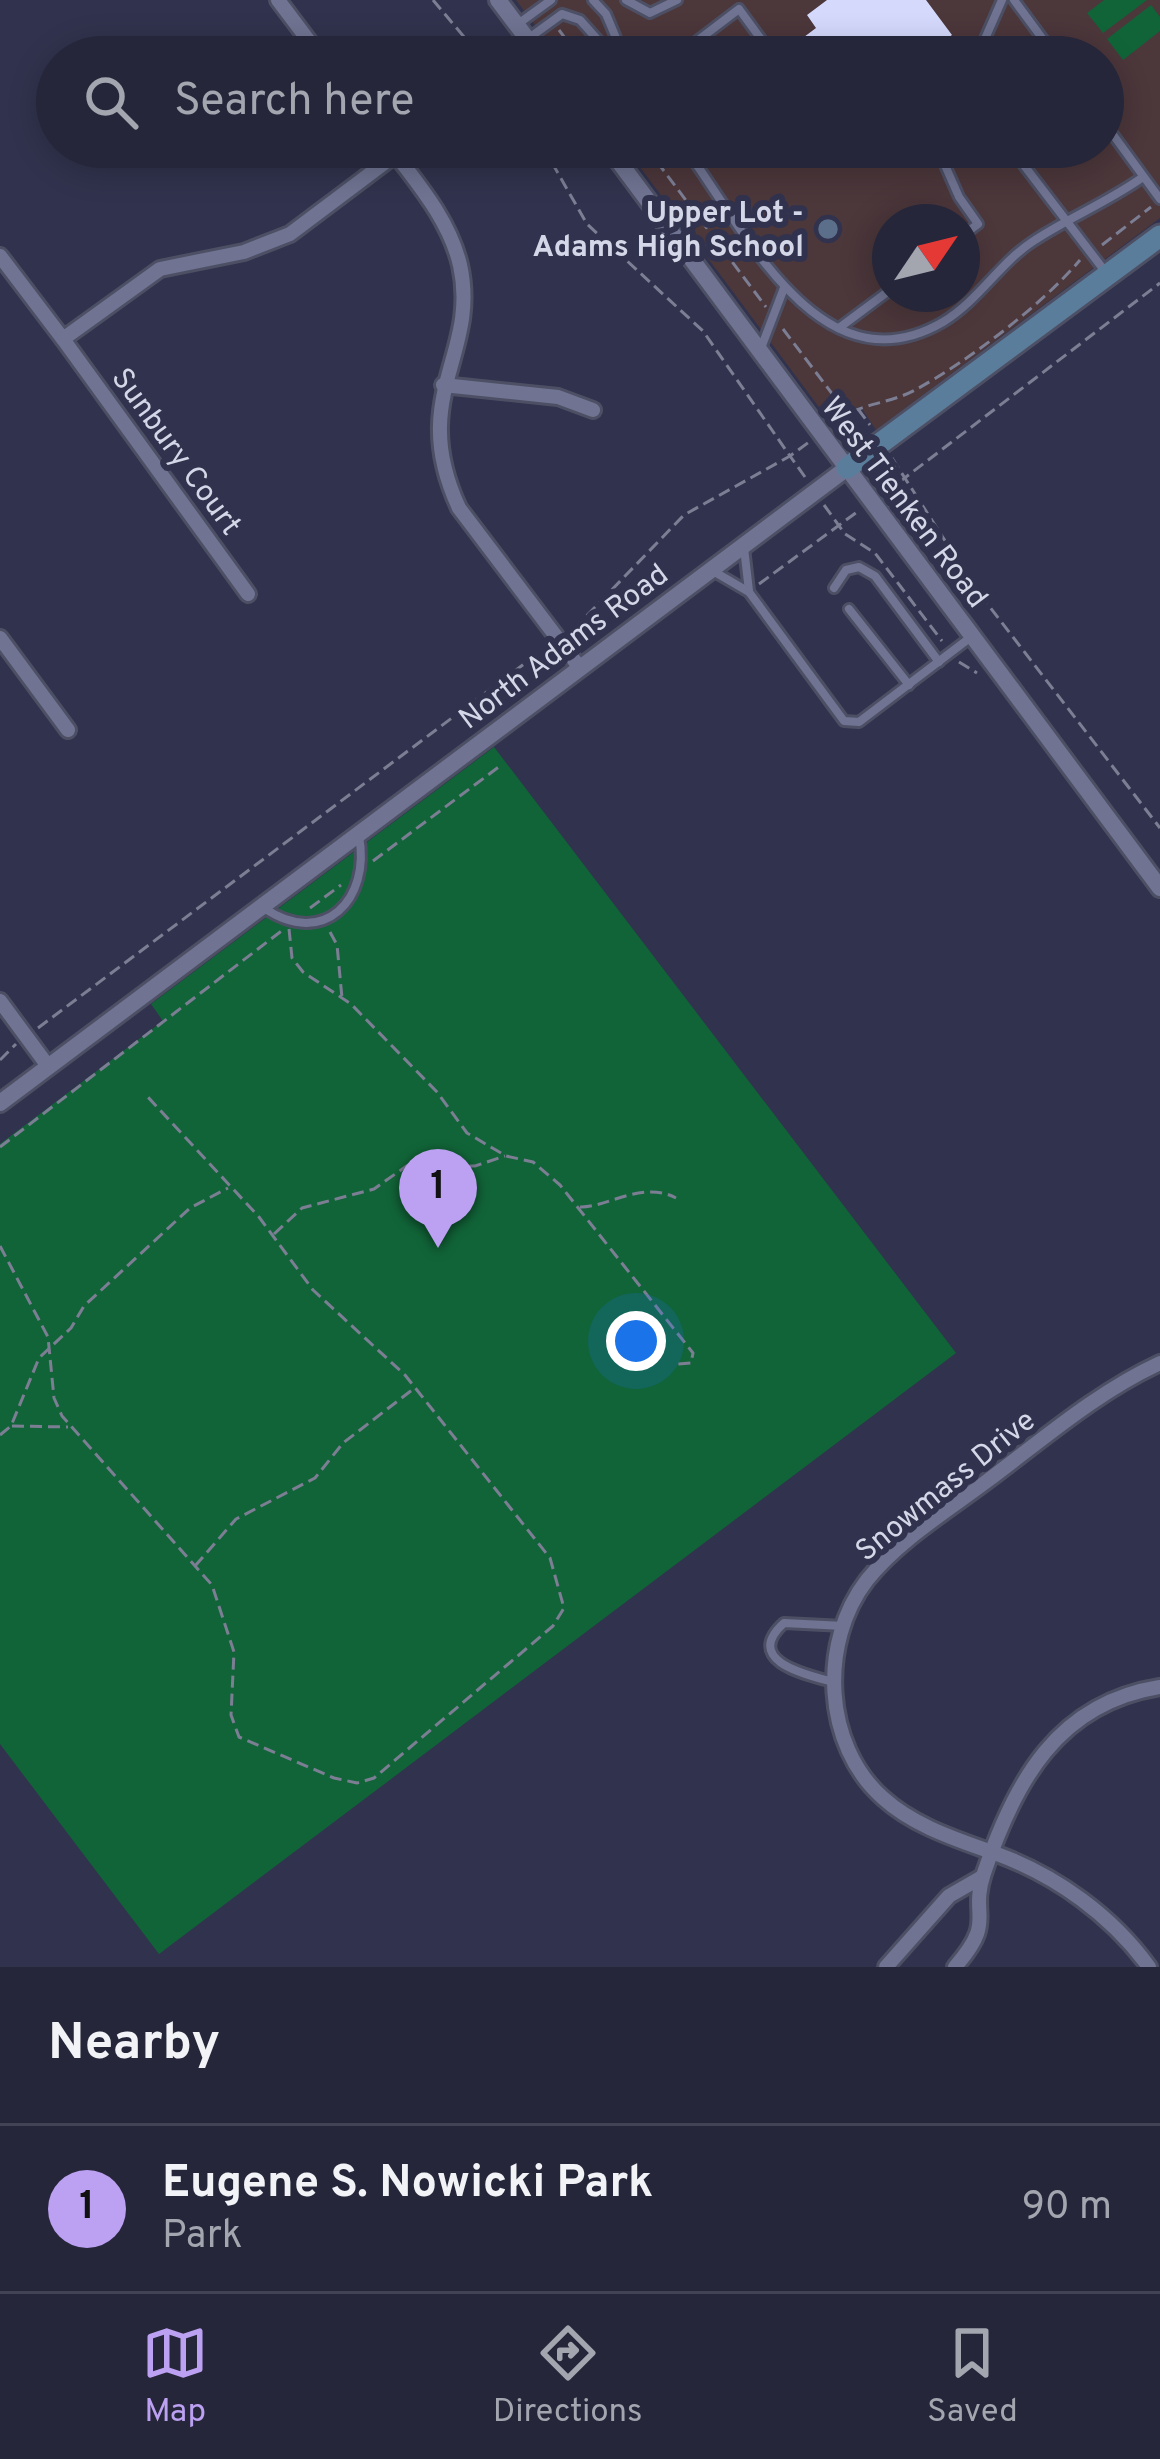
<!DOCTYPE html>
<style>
:root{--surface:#25263a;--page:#313245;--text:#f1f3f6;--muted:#a3a5af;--line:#424354;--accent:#bca0f2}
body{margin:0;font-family:Overpass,sans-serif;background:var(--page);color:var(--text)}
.compass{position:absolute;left:872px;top:204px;width:108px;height:108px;border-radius:50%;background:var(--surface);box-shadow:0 6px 30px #0003;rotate:55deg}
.you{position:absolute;left:636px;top:1341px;width:42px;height:42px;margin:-30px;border:9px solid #fff;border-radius:50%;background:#1a73e8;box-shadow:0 0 0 18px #1a73e833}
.badge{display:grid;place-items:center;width:78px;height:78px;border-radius:50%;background:var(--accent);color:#111;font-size:39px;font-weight:700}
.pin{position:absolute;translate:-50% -99px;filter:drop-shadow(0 3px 6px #0008)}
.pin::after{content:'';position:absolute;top:63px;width:42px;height:36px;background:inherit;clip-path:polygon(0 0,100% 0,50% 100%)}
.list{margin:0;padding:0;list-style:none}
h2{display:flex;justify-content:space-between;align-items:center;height:156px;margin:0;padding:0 48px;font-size:51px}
h2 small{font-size:39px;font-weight:400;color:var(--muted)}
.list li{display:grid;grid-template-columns:78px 1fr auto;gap:36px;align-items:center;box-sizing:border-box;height:168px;padding:0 48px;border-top:3px solid var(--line)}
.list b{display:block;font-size:45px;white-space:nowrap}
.list p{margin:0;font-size:39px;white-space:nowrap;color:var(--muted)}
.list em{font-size:39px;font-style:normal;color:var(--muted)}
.icon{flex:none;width:66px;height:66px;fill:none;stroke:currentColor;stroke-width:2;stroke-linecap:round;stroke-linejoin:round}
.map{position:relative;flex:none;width:1160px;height:1967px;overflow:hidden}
.search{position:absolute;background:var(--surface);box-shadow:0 6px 30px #0003;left:36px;right:36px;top:36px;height:132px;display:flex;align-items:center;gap:30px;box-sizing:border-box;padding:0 42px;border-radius:66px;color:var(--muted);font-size:45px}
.sheet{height:324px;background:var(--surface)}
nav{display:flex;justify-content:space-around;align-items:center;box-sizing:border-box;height:168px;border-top:3px solid var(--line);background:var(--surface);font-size:33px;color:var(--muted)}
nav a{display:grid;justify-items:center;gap:6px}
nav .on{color:var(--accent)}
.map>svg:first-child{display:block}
.education{fill:#4c373b;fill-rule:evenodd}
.green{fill:#116438}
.building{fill:#d5dafd}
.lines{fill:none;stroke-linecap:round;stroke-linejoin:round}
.service-casing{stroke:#4d5065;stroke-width:14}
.minor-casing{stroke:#4d5065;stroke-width:20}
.tertiary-casing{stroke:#4d5065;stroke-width:22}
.secondary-casing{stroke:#4d5065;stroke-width:27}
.path{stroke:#7c7e94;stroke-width:3;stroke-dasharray:12 6;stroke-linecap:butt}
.service{stroke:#707492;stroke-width:8}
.minor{stroke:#707492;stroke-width:14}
.tertiary{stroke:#707492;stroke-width:16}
.secondary{stroke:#5b7d9c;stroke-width:21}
.service-dot{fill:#5c6f8a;stroke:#31334e;stroke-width:4.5}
.labels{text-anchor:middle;stroke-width:12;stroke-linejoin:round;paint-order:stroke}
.poi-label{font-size:30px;font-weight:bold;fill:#d4d7e7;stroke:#31334e;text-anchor:end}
.street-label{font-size:30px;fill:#d4d7e7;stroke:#31334e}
</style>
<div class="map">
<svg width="1160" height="1967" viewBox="0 0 1160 1967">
<rect width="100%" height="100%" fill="#31334e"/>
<path class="education" d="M516,0H1160V218L876,430L860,406L833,426L625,147H1103V57H559ZM890,222H962V294H890Z"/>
<g class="green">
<polygon points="1104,0 1147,0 1103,33 1087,13"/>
<polygon points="1151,5 1160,17 1160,31 1123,60 1107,39"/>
<polygon points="494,747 956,1353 159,1954 0,1744 0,1144 163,1021 151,1004"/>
</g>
<polygon class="building" points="827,0 926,0 952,35 936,46 944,57 792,57 809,44 804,37 816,28 807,15"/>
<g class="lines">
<defs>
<g id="service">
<polyline points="593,0 606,14 624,57"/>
<polyline points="626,0 650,13 677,0"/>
<polyline points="1014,0 1056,57"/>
<polyline points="518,24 551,0"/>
<polyline points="529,38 562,14 580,20 613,57"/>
<polyline points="676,57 739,9 774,57"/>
<polyline points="977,57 1002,0"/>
<polyline points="1103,121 1160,199"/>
<path d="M684,147C743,225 819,394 943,322C978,301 999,264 1032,242C1068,218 1108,202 1143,177"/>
<polyline points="937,147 959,197 978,224 962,236"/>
<polyline points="1010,147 1107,274"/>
<polyline points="839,328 890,290"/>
<polyline points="761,348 784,288"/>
<polyline points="744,548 749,591"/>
<polyline points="713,571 749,592 844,721 859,722 971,637"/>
<polyline points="834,588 846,570 859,567 875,576 939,662"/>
<polyline points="849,609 909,685"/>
<path d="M264,908C324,949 371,899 359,836"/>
<path d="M833,1682C807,1675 742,1661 784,1623L844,1626"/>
</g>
<g id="minor">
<polyline points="278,0 321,57"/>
<path d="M390,147C417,183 449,219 460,265C480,355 407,396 459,508L580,668"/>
<polyline points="0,256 63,339 160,269 244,252 290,234 395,155"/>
<polyline points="63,339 248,594"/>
<polyline points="443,385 558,397 593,410"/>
<polyline points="0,638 68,730"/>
<polyline points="0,1001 48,1066"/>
<polyline points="886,1967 949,1896 982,1877"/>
<path d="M955,1967C997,1919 969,1918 984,1873C1015,1781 1058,1703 1160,1687"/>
<path d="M1149,1967C1112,1916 1057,1876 997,1854C959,1840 915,1827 883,1798C823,1745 819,1642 867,1580C898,1541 947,1511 987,1481C1042,1440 1097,1392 1160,1363"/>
</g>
<g id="tertiary">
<polyline points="498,0 541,57"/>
<polyline points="608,147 1160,888"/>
<polyline points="0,1103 847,468"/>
</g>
<polyline id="secondary" points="847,468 1160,236"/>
</defs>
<use href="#service" class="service-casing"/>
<use href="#minor" class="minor-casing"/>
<use href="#tertiary" class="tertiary-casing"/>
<use href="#secondary" class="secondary-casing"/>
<g class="path">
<polyline points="433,0 481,57"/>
<polyline points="559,30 579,57"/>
<polyline points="543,147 587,224 703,331 790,456 684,515 572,631"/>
<polyline points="646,147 766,307"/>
<polyline points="1102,245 1151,207"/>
<polyline points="783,329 846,412"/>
<polyline points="858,409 870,425"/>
<path d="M836,421C860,403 889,404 915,390C967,362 1042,305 1080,260"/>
<polyline points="892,458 976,589 1160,828"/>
<polyline points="805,477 790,456 809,442"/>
<polyline points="885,493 1160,283"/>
<polyline points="824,505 845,534 875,553 942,641"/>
<polyline points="759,584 857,512"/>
<polyline points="959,662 977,673"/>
<polyline points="373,861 500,766"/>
<polyline points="310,908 341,885"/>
<polyline points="289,929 292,958 303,972 351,1004 437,1092 467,1133 506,1156 533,1162 560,1185 693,1353 691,1363 677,1364"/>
<polyline points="330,932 337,945 342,998"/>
<polyline points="38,1028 544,649"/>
<polyline points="0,1060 16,1044"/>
<polyline points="0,1147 284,929"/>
<path d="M580,1207C606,1208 642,1180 676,1198"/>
<polyline points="274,1234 302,1208 374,1189 408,1165 475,1166 505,1156"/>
<polyline points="0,1246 48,1337 54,1398 62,1416 212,1585 234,1652 231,1715 239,1737 334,1778 357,1783 374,1778 553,1626 564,1608 550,1558 405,1375 313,1290 259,1217 146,1095"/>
<polyline points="12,1426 68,1427"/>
<polyline points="0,1435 11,1426 39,1358 71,1328 84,1306 190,1208 228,1188"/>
<polyline points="195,1566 236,1519 315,1478 343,1443 412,1390"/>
</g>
<use href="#service" class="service"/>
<use href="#minor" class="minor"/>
<use href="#tertiary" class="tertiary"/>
<use href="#secondary" class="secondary"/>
</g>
<circle class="service-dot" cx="828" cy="229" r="12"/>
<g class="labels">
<g class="poi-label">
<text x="804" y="222">Upper Lot -<tspan x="804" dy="34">Adams High School</tspan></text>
</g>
<g class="street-label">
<text transform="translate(177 451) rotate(54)" y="10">Sunbury Court</text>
<text transform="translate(905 502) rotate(53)" y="10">West Tienken Road</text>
<text transform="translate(563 646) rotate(-37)" y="10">North Adams Road</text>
<text transform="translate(945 1485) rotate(-39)" y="10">Snowmass Drive</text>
</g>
</g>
</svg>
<svg class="compass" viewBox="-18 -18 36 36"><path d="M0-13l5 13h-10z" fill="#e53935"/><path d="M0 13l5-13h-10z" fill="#a3a5af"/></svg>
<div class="you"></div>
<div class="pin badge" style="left:438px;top:1248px">1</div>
<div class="search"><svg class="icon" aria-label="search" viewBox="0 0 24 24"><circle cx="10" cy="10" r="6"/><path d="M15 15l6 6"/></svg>Search here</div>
</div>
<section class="sheet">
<h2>Nearby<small></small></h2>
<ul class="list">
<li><span class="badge">1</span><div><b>Eugene S. Nowicki Park</b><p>Park</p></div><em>90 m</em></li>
</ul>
</section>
<nav>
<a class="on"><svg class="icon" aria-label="map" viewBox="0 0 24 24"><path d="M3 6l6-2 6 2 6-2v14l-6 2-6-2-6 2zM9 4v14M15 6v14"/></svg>Map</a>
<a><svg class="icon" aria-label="directions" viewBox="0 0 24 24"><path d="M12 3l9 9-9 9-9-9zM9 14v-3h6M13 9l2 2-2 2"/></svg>Directions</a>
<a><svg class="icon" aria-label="saved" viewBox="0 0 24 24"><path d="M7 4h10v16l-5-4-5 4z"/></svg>Saved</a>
</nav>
